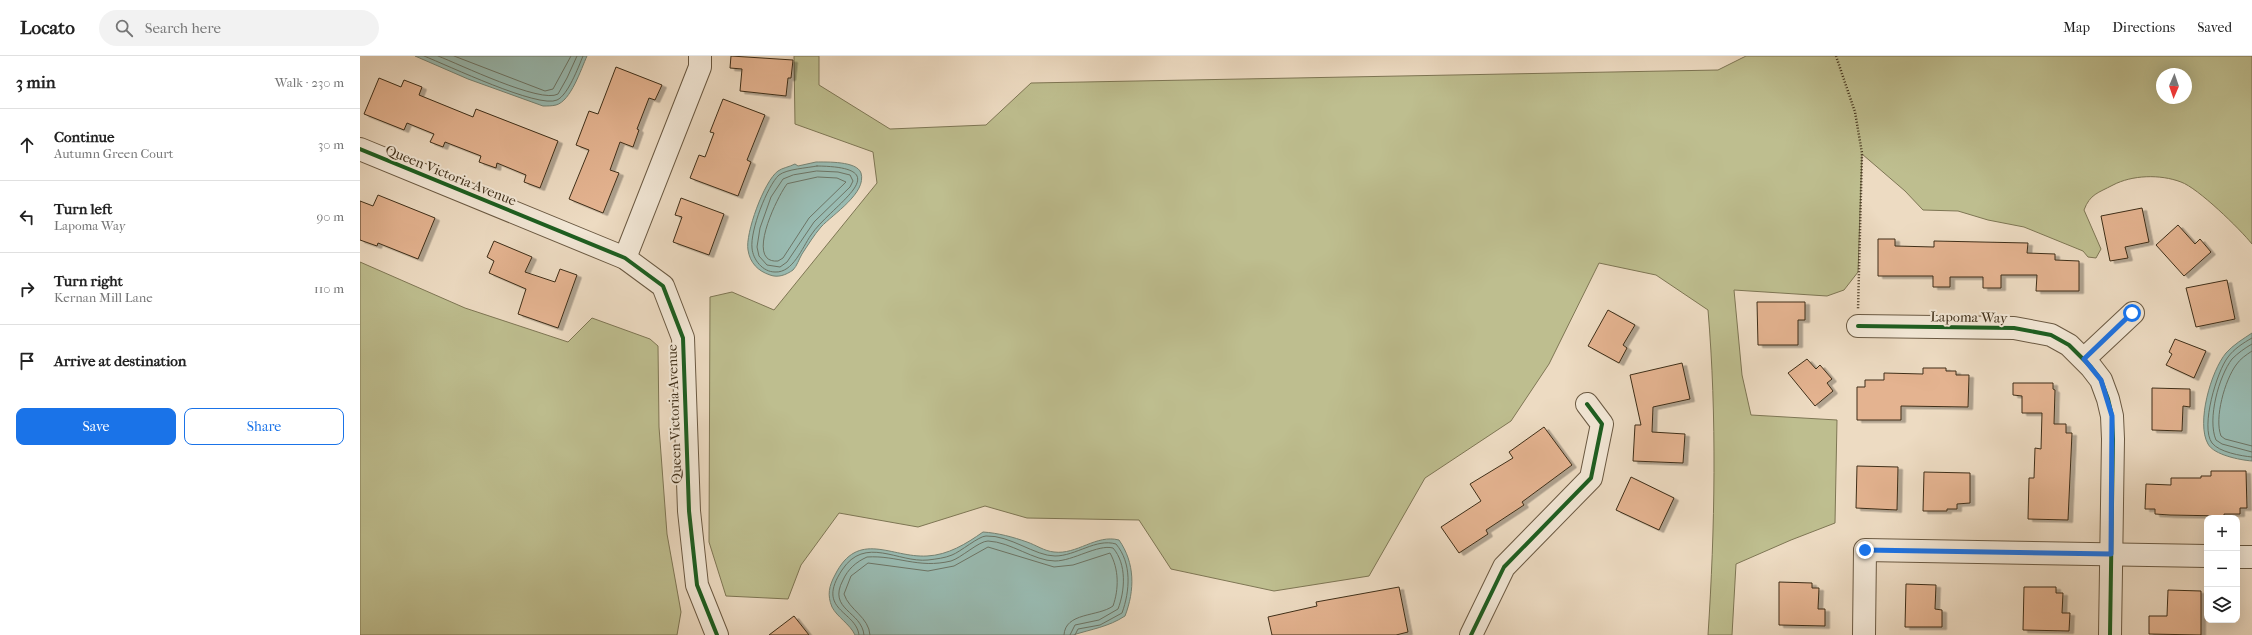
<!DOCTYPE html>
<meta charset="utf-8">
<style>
:root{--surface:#fff;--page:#f2f2f2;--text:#222;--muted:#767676;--line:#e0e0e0;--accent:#1a73e8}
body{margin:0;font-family:"IM FELL French Canon",serif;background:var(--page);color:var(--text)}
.controls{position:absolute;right:12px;bottom:12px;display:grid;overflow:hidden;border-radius:8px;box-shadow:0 4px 16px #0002}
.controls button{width:36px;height:36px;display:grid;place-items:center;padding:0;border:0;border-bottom:1px solid var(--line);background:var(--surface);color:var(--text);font:20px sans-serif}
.compass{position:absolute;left:1796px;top:12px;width:36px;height:36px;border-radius:50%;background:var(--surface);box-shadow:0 4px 16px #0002;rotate:182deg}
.stop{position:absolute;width:12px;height:12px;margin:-9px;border:3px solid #1a73e8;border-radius:50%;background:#fff}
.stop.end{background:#1a73e8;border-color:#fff;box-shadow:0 1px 4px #0008}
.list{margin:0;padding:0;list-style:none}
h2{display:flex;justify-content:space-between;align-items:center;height:52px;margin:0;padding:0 16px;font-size:17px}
h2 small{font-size:13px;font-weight:400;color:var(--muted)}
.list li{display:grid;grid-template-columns:26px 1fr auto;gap:12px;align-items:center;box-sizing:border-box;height:72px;padding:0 16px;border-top:1px solid var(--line)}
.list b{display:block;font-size:15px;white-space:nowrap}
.list p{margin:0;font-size:13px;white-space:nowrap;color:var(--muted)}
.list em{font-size:13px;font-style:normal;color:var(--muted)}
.actions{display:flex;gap:8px;padding:12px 16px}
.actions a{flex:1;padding:9px 0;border:1px solid var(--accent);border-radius:8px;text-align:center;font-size:14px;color:var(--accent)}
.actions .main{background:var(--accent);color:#fff}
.icon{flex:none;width:22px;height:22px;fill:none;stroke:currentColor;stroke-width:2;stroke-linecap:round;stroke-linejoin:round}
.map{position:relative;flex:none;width:1892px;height:579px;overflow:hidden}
header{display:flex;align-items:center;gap:24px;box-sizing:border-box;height:56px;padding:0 20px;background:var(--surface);border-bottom:1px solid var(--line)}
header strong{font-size:19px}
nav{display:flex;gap:22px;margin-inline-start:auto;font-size:14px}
.search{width:280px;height:36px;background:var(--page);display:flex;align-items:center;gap:10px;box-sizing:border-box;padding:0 14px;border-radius:22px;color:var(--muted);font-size:15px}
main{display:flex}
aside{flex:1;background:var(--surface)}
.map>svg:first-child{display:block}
.green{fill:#bebe8f;stroke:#7e7654;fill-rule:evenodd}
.water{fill:#99bbb2;stroke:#758374}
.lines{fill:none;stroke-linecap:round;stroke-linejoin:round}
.shore{stroke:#6c7465;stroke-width:1}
.building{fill:#e4b390;stroke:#3e2e18;filter:url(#shadow)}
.minor-casing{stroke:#6a5942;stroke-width:24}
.path{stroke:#3e2e18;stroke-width:2.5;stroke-dasharray:1 2;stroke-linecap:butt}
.minor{stroke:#f3e8d7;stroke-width:22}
.cycleway-casing{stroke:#f3e8d7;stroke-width:6}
.cycleway{stroke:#1b5e20;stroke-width:4}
.route{stroke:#1a73e8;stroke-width:5}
.labels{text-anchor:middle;stroke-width:4;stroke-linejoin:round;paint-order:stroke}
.street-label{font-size:14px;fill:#3e2e18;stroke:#f3e8d7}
</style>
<header>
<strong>Locato</strong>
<div class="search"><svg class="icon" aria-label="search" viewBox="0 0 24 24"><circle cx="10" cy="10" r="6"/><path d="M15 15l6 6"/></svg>Search here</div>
<nav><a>Map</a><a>Directions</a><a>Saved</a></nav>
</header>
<main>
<aside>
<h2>3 min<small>Walk · 230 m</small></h2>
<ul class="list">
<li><svg class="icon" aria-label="ahead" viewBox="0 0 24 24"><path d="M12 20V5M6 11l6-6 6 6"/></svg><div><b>Continue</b><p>Autumn Green Court</p></div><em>30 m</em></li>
<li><svg class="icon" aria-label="left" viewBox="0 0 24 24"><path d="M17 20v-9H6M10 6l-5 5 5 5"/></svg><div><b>Turn left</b><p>Lapoma Way</p></div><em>90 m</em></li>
<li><svg class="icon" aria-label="right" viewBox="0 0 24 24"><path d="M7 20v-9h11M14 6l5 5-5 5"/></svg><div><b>Turn right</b><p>Kernan Mill Lane</p></div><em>110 m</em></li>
<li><svg class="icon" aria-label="arrive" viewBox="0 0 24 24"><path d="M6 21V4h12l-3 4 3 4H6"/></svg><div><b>Arrive at destination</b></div></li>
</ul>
<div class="actions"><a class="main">Save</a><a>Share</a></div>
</aside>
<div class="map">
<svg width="1892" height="579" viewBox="0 0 1892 579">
<defs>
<filter id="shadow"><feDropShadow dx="4.5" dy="2.5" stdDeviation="0" flood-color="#0004"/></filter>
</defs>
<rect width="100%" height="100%" fill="#eddbc2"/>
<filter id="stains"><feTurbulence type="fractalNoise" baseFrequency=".005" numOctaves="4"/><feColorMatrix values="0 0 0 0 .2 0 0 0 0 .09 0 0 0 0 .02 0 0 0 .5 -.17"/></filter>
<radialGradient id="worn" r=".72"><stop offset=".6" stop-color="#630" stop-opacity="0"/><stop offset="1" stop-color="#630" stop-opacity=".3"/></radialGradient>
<g class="green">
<path d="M434,0H459V29L530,73L626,69L671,27L1358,14L1386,0H1892V188C1880,173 1838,132 1821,126C1800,118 1772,119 1753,129C1738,137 1730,138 1724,154L1741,193L1736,202L1728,201L1723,195L1664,171L1628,164L1598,155L1563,154L1545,135L1502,98L1498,216L1484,234L1467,240L1374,234L1382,319L1391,359L1477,364L1475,467L1431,484L1376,508L1372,579H1348C1355,473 1357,360 1348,254L1296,219L1239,207L1189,308L1151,365L1065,422L1009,520L914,535L811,513L779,464L667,462L625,450L558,471L479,457L441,509L428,543L366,540L349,486L350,241L372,236L414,254L517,127L513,96L435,68ZM1802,18H1826V42H1802Z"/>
<polygon points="0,206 105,252 208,286 232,262 290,283 298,290 299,371 307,478 321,556 317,579 0,579"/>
</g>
<g class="water">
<path d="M55,0H227C221,13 211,45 196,49C192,50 187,50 183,50L108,23Z"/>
<path d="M456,106C467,106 497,105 501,117C507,137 473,158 461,171C454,179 448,189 442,198C439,203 437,210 433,214C426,219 418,222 410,219C398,215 390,207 388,194C385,178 404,125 418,115C422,112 429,111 435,108L438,110Z"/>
<path d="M1892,277V405C1880,404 1854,399 1848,388C1836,367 1851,315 1866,297C1873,289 1883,283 1892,277Z"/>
<path d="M623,476C638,477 653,481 667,486C676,489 684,495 694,496C717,499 736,478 759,484C775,507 775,534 765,560C748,571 732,573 713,579H495C490,568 477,561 472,551C467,539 469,530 475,519C498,473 531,502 567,500C588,499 606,488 623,476Z"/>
</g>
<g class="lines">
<g class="shore">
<path d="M64,0C87,9 179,53 197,44C208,39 218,12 223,0"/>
<path d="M78,0C99,8 181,48 198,38L207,22L217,0"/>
<polyline points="94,0 185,35 193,33 211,0"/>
<path d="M457,110C542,111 471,149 451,179C442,192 433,217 415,216C403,216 393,204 392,192C390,175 407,130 419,119C427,113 447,112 457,110Z"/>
<polygon points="457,115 478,116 490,119 493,125 490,131 454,166 427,206 420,211 407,209 399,200 397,191 400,172 411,141 423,123 433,119"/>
<path d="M458,121L477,122L486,126L449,162L423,202L418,205C384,208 418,139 427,128Z"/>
<path d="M1892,282C1883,287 1874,293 1868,301C1857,315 1840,371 1852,387C1859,396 1881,400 1892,401"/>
<path d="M1892,288C1885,292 1878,297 1872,303C1859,320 1847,363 1856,384L1862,388L1892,396"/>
<path d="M1892,295C1886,299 1880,303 1876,309C1865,324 1854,362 1861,380L1865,383L1892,390"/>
<path d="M499,579C496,554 455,555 482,514C505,479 538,507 568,504C576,503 585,502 592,499C600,496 619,480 626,480C650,479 675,500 695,500C716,500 736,482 756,488C772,507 770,535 762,557L740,569L718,573L715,579"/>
<path d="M504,579C502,555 467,554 483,524C488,513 496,506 507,501C537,499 558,513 591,505C601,502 619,485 628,485C651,486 674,505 695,505C713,505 738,488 753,492C767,508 765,535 758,553L739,564L715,569L710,579"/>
<path d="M510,579C509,561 489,554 484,538L491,520L508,507L568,515L594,510L628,491L694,511L713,509L750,497C759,513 759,533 753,550C738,561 705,556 704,579"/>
</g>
</g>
<g class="building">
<polygon points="371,0 433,4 431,22 428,22 426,40 380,35 382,13 370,12"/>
<polygon points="256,11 302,29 295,44 289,42 277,73 279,74 273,91 260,86 250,114 259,117 243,157 209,143 229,94 216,89 229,55 238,58"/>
<polygon points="19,22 41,31 44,24 62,31 59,39 113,61 116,53 198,85 180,132 164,126 166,119 137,107 136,112 119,106 121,100 85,86 83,91 70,86 74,78 47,67 44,74 4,58"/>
<polygon points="363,43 405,59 387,104 391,106 378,140 330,122 339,99 345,101 354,77 350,76"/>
<polygon points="18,139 75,162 58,203 18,187 17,190 0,184 0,145 13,150"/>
<polygon points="321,142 364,158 349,199 313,186 322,161 315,159"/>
<polygon points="1782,152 1789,186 1765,191 1768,202 1750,205 1741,160"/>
<polygon points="1818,169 1835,188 1840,183 1851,196 1824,220 1796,189"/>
<polygon points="1518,183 1535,183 1535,190 1574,191 1574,185 1668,187 1667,197 1695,198 1695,204 1719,205 1719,235 1676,235 1677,219 1641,219 1641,232 1623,232 1623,221 1590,221 1590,231 1573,231 1573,220 1518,220"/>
<polygon points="134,185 172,201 165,216 195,226 200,213 217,219 198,272 158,258 166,233 129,217 134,205 127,201"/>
<polygon points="1867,224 1875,263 1836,271 1826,232"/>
<polygon points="1397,246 1445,246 1445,264 1438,264 1438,289 1398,289"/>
<polygon points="1248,254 1275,269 1263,289 1267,292 1259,307 1228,290"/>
<polygon points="1815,283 1846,295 1834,322 1806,309 1812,298 1809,296"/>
<polygon points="1447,303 1456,313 1460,309 1472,323 1467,327 1473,335 1455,350 1428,317"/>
<polygon points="1322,307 1330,343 1293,351 1292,376 1325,378 1323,407 1273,405 1275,369 1281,369 1270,319"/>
<polygon points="1563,312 1586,312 1586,315 1596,315 1596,319 1609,319 1608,351 1541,350 1541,364 1497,364 1497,331 1505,331 1505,324 1524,324 1524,317 1563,318"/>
<polygon points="1653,327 1693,327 1693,333 1695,334 1694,368 1706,368 1706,377 1712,377 1708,464 1668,463 1669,422 1674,422 1675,392 1681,393 1682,357 1662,357 1662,340 1653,339"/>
<polygon points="1792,332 1830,333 1830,351 1823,350 1822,375 1792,374"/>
<polygon points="1184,371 1212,409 1162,446 1164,449 1126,474 1128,478 1099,497 1081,471 1121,445 1110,428 1153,402 1149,396"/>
<polygon points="1497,410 1538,411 1537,454 1496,452"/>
<polygon points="1851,415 1886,415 1887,452 1880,452 1880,458 1864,458 1864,460 1810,459 1795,458 1795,453 1785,453 1786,428 1811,429 1811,422 1841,422 1841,420 1851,420"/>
<polygon points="1564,416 1610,417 1610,447 1597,448 1597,453 1587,453 1587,455 1563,455"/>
<polygon points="1271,421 1314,442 1299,474 1256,454"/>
<polygon points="1419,526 1452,527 1452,532 1459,532 1458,553 1465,553 1465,570 1419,569"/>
<polygon points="1546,528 1576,529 1575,553 1582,554 1582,571 1545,571"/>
<polygon points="1039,531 1048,576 1036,579 912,579 908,561 957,550 956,546"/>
<polygon points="1664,531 1696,531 1696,537 1703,537 1702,557 1710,557 1709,575 1663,574"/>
<polygon points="1808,534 1841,535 1841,579 1789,578 1789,560 1807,560"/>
<polygon points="434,560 449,579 409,579"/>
</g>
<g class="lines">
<defs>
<g id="minor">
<polyline points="0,93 265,202 303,230 323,282 329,455 337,529 357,579"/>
<polyline points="265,202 340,11 340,0"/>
<polyline points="1498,270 1654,272 1691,279 1709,289 1731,311 1741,324 1748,343 1752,360 1753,383 1750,579"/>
<polyline points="1724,303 1773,257"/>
<polyline points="1877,501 1892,501"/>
<polyline points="1111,579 1144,511 1231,422 1242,368 1227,348"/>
<polyline points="1504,579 1505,494 1847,500"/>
</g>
</defs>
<use href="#minor" class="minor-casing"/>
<polyline class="path" points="1476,0 1495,56 1502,97 1498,254"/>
<use href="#minor" class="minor"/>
<defs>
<g id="cycleway">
<polyline points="0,93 265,202 303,230 323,282 329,455 337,529 357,579"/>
<polyline points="1498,270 1654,272 1691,279 1709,289 1731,311 1741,324 1748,343 1752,360 1753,383 1750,579"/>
<polyline points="1111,579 1144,511 1231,422 1242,368 1227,348"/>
</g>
</defs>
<use href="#cycleway" class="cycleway-casing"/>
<use href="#cycleway" class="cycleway"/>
</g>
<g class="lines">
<polyline class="route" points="1505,494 1751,498 1752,360 1741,324 1724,303 1772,257"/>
</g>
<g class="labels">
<g class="street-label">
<text transform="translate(91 119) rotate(22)" y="5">Queen Victoria Avenue</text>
<text transform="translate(1609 261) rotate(1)" y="5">Lapoma Way</text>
<text transform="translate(314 358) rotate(-92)" y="5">Queen Victoria Avenue</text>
</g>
</g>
<rect width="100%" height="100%" filter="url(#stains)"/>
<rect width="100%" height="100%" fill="url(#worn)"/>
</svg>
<div class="controls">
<button>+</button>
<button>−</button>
<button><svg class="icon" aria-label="layers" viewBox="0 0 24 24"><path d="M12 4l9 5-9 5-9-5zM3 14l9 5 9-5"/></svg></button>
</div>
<svg class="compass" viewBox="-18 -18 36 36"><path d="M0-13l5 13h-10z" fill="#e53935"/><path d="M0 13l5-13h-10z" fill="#767676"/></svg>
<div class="stop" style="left:1772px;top:257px"></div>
<div class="stop end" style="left:1505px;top:494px"></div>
</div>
</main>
